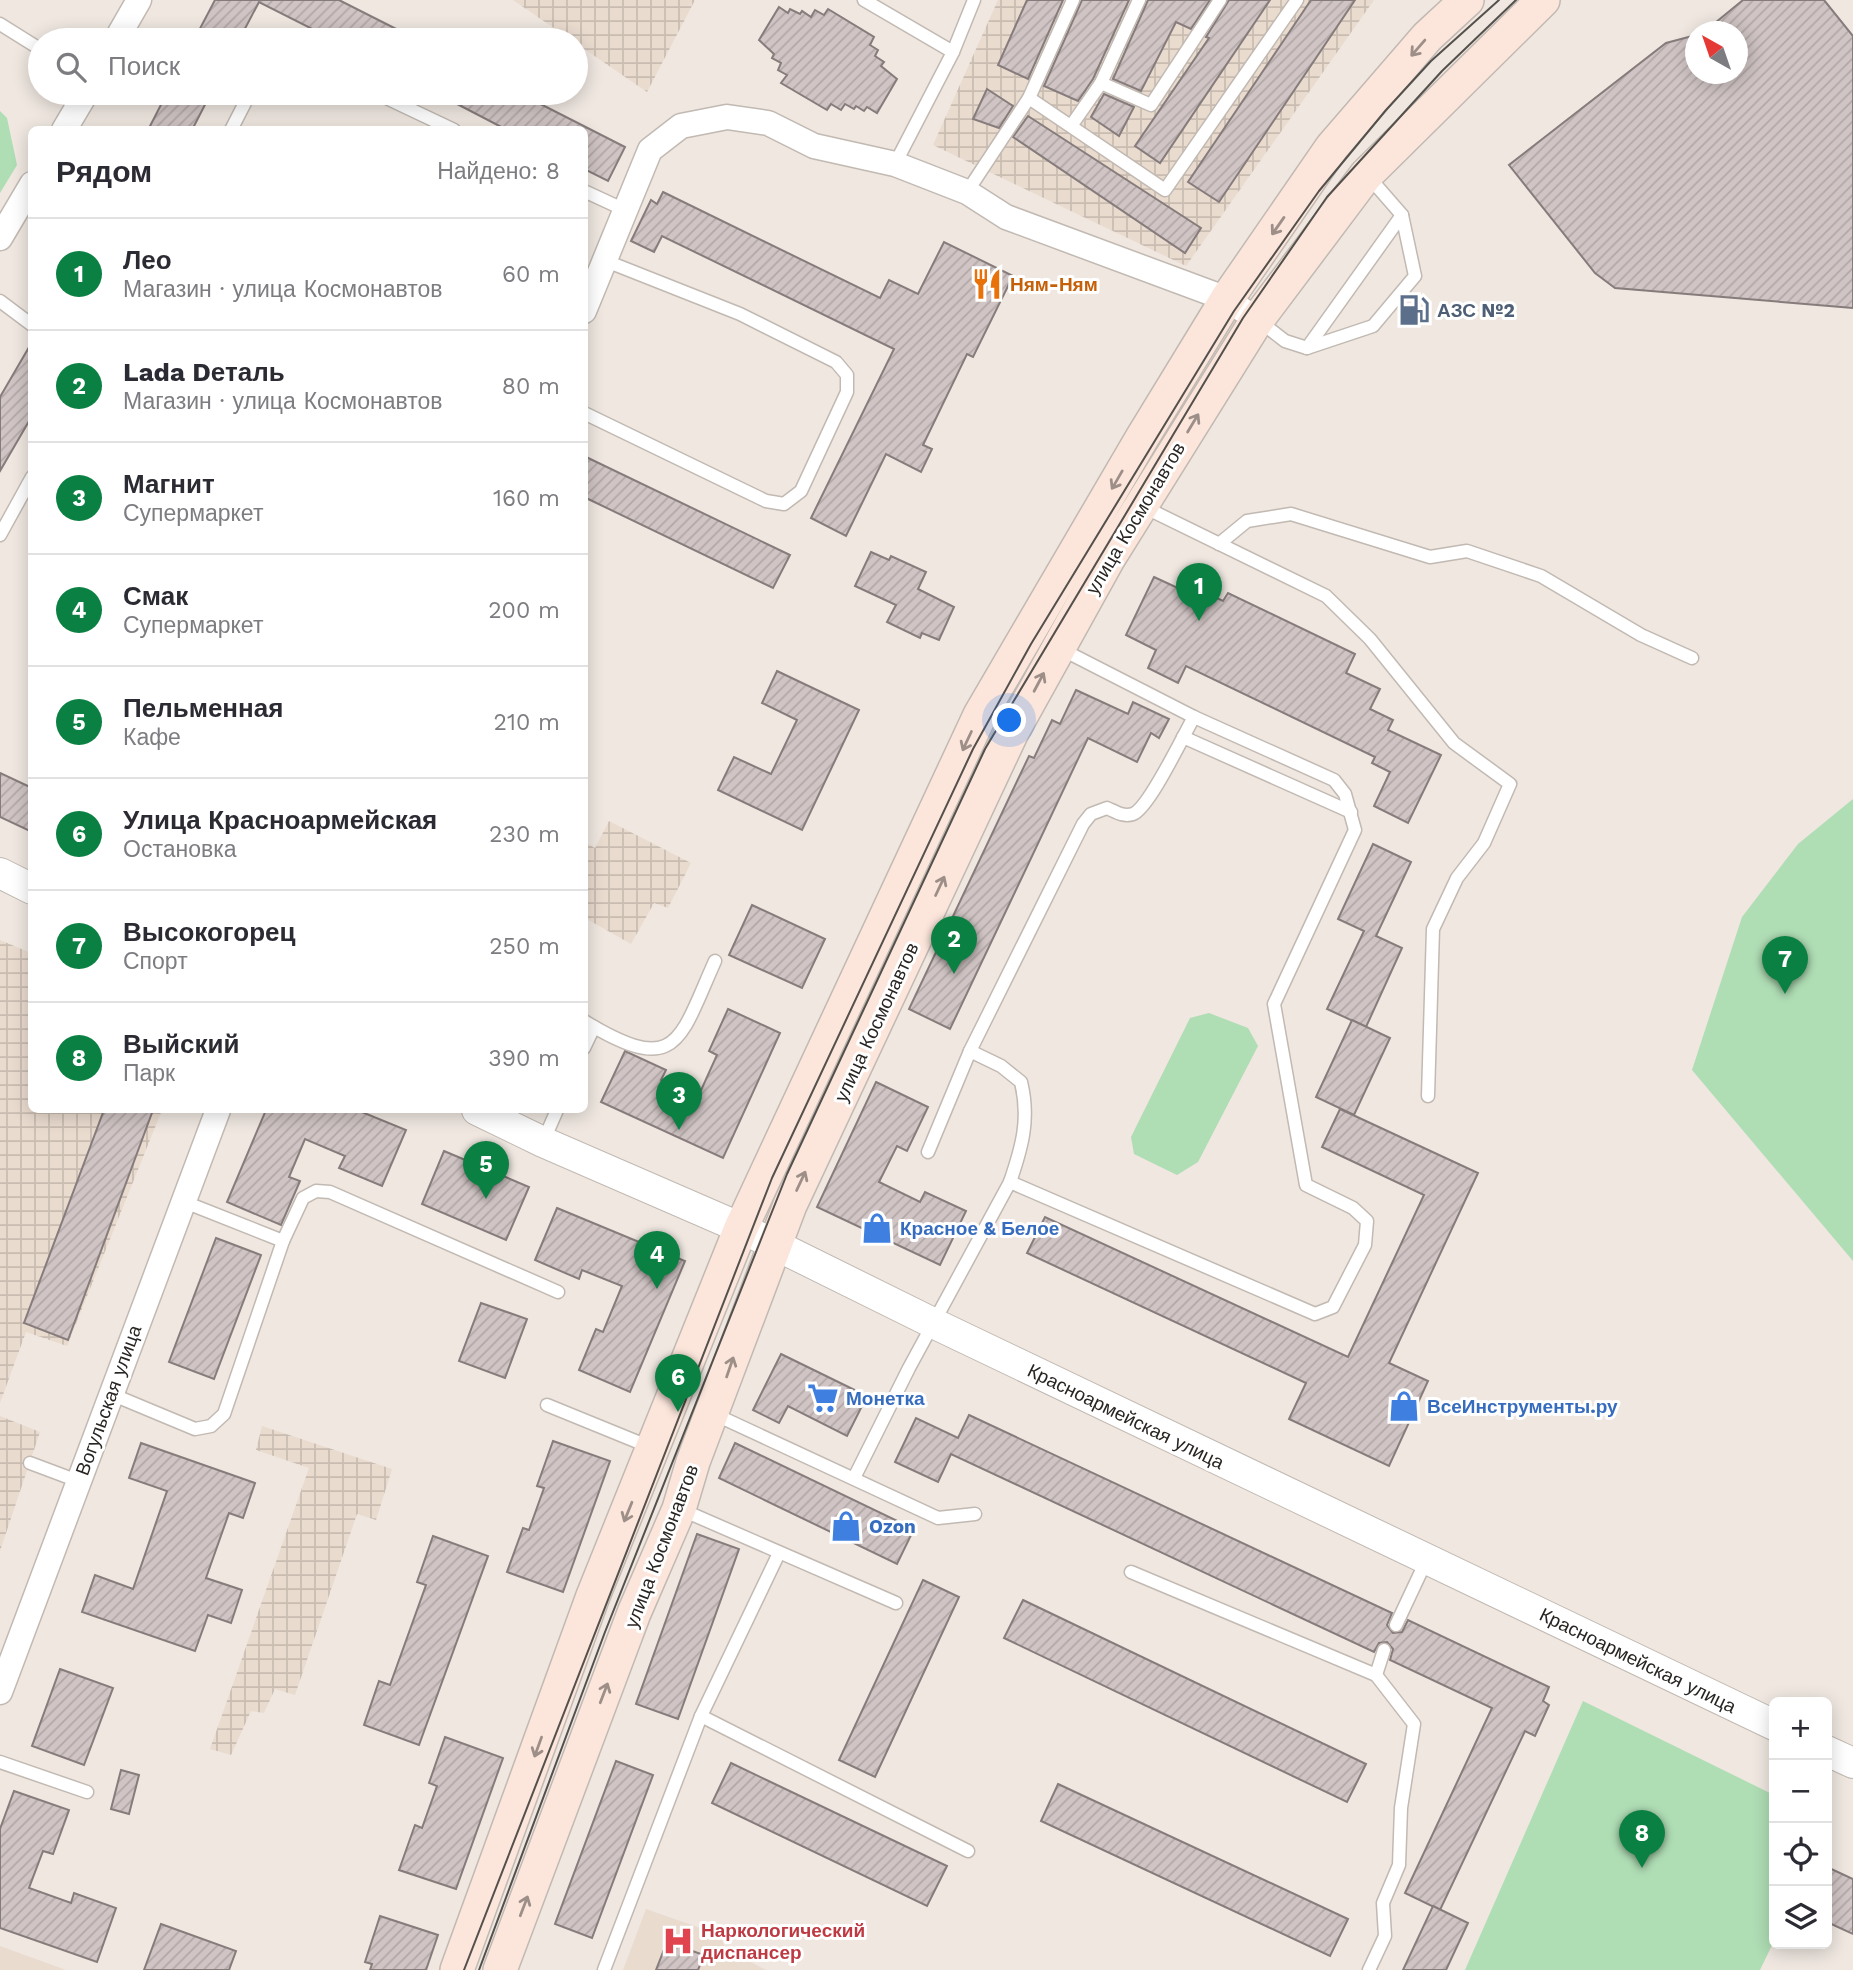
<!DOCTYPE html>
<html lang="ru">
<meta charset="utf-8">
<style>
:root{--surface:#fff;--page:#f7f7f7;--text:#2b2b33;--muted:#7c7c81;--line:#e1e1e2;--accent:#0b8043}
body{margin:0;font-family:"Work Sans",sans-serif;background:var(--page);color:var(--text)}
.controls{position:absolute;right:21px;bottom:21px;display:grid;overflow:hidden;border-radius:10px;box-shadow:0 4px 18px #0003}
.controls button{width:63px;height:63px;display:grid;place-items:center;padding:0;border:0;border-bottom:2px solid var(--line);background:var(--surface);color:var(--text);font:35px sans-serif}
.compass{position:absolute;left:1685px;top:21px;width:63px;height:63px;border-radius:50%;background:var(--surface);box-shadow:0 4px 18px #0003;rotate:320deg}
.you{position:absolute;left:1010px;top:721px;width:24px;height:24px;margin:-18px;border:5px solid #fff;border-radius:50%;background:#1a73e8;box-shadow:0 0 0 10px #1a73e833}
.badge{display:grid;place-items:center;width:46px;height:46px;border-radius:50%;background:var(--accent);color:#fff;font-size:23px;font-weight:700}
.pin{position:absolute;translate:-50% -58px;filter:drop-shadow(0 2px 4px #0008)}
.pin::after{content:'';position:absolute;top:37px;width:24px;height:21px;background:inherit;clip-path:polygon(0 0,100% 0,50% 100%)}
.list{margin:0;padding:0;list-style:none}
h2{display:flex;justify-content:space-between;align-items:center;height:91px;margin:0;padding:0 28px;font-size:30px}
h2 small{font-size:23px;font-weight:400;color:var(--muted)}
.list li{display:grid;grid-template-columns:46px 1fr auto;gap:21px;align-items:center;box-sizing:border-box;height:112px;padding:0 28px;border-top:2px solid var(--line)}
.list b{display:block;font-size:26px;white-space:nowrap}
.list p{margin:0;font-size:23px;white-space:nowrap;color:var(--muted)}
.list em{font-size:23px;font-style:normal;color:var(--muted)}
.icon{flex:none;width:38px;height:38px;fill:none;stroke:currentColor;stroke-width:2;stroke-linecap:round;stroke-linejoin:round}
.map{position:relative;flex:none;width:1853px;height:1970px;overflow:hidden}
.search{position:absolute;background:var(--surface);box-shadow:0 4px 18px #0003;left:28px;top:28px;width:560px;height:77px;display:flex;align-items:center;gap:18px;box-sizing:border-box;padding:0 24px;border-radius:38px;color:var(--muted);font-size:26px}
.panel{position:absolute;background:var(--surface);box-shadow:0 4px 18px #0003;left:28px;top:126px;width:560px;height:987px;border-radius:10px}
.map>svg:first-child{display:block}
.built{fill:#eadbcf}
.industrial{fill:url(#industrial-grid)}
.green{fill:#afddb4}
.building{fill:url(#building-hatch);stroke:#867c7b;stroke-width:2}
.lines{fill:none;stroke-linecap:round;stroke-linejoin:round}
.service-casing{stroke:#c1b9b2;stroke-width:15}
.minor-casing{stroke:#c1b9b2;stroke-width:27}
.tertiary-casing{stroke:#c1b9b2;stroke-width:32}
.secondary-casing{stroke:#c1b9b2;stroke-width:36}
.service{stroke:#fff;stroke-width:12}
.minor{stroke:#fff;stroke-width:24}
.tertiary{stroke:#fff;stroke-width:30}
.secondary{stroke:#fce6dc;stroke-width:33}
.tram{stroke:#54504c;stroke-width:2}
.oneway{stroke:#9d8f88}
.labels{text-anchor:middle;stroke-width:6;stroke-linejoin:round;paint-order:stroke}
.food-label{font-size:19px;font-weight:bold;fill:#c56008;stroke:#fff;text-anchor:start}
.service-label{font-size:19px;font-weight:bold;fill:#4e5e75;stroke:#fff;text-anchor:start}
.street-label{font-size:19px;fill:#282522;stroke:#fff}
.shop-label{font-size:19px;font-weight:bold;fill:#366cbe;stroke:#fff;text-anchor:start}
.health-label{font-size:19px;font-weight:bold;fill:#be3a42;stroke:#fff;text-anchor:start}
</style>
<div class="map">
<svg width="1853" height="1970" viewBox="0 0 1853 1970">
<defs>
<pattern id="industrial-grid" width="8" height="8" patternUnits="userSpaceOnUse" patternTransform="scale(1.75)"><rect width="8" height="8" fill="#eadbcf"/><path d="M0 4h8M4 0v8" fill="none" stroke="#c9bcb1"/></pattern>
<pattern id="building-hatch" width="6" height="6" patternUnits="userSpaceOnUse" patternTransform="scale(1.75)"><rect width="6" height="6" fill="#d0c4c4"/><path d="M-1 1l2-2M0 6l6-6M5 7l2-2" fill="none" stroke="#b3a8a8"/></pattern>
</defs>
<rect width="100%" height="100%" fill="#efe7e0"/>
<g class="built">
<polygon points="646,1909 720,1935 725,1948 766,1970 623,1970"/>
<polygon points="0,1946 66,1970 0,1970"/>
</g>
<g class="industrial">
<polygon points="513,0 695,0 647,92"/>
<polygon points="998,0 1374,0 1186,266 933,145"/>
<polygon points="609,821 691,863 668,908 654,903 631,944 585,918 585,842 595,848"/>
<polygon points="0,940 31,953 32,1110 162,1110 67,1346 26,1332 0,1403"/>
<polygon points="0,1416 40,1432 0,1551"/>
<polygon points="262,1426 392,1469 376,1520 357,1514 295,1695 275,1689 264,1713 251,1711 231,1755 210,1749 309,1468 256,1450"/>
</g>
<g class="green">
<polygon points="0,111 7,118 17,165 0,193"/>
<polygon points="1853,799 1853,1261 1692,1070 1742,917 1798,844"/>
<polygon points="1209,1013 1248,1028 1258,1046 1198,1162 1177,1175 1134,1154 1131,1137 1190,1018"/>
<polygon points="1583,1701 1774,1795 1774,1941 1760,1970 1465,1970"/>
</g>
<g class="building">
<polygon points="215,0 339,0 418,40 334,40 259,2 239,40 194,40"/>
<polygon points="1027,0 1063,0 1028,79 998,65"/>
<polygon points="1082,0 1129,0 1093,79 1078,101 1044,86"/>
<polygon points="1148,0 1210,0 1191,29 1176,22 1141,91 1113,79"/>
<polygon points="1229,0 1270,0 1160,163 1135,146 1209,38 1206,37"/>
<polygon points="1311,0 1355,0 1219,202 1188,182"/>
<polygon points="1743,0 1824,0 1853,36 1853,308 1615,288 1595,273 1509,165 1666,43 1696,35 1696,74 1738,74 1738,32 1704,32"/>
<polygon points="779,7 788,13 790,9 800,14 802,11 811,17 815,10 824,15 828,9 874,37 870,45 878,50 875,56 884,62 881,66 897,79 877,113 867,107 864,111 856,106 854,109 845,104 841,110 831,104 827,110 781,83 787,75 778,70 781,63 772,58 774,54 759,40"/>
<polygon points="987,89 1013,106 999,128 973,119"/>
<polygon points="167,93 211,93 192,130 148,130"/>
<polygon points="436,93 519,93 625,147 608,181 584,169 584,130 507,130"/>
<polygon points="1104,94 1134,107 1119,136 1091,117"/>
<polygon points="1028,116 1201,228 1185,253 1013,137"/>
<polygon points="663,192 880,298 889,280 918,294 944,242 1013,276 973,357 967,354 923,445 932,449 921,472 886,454 846,536 811,518 894,349 662,236 654,252 631,241 651,200 657,204"/>
<polygon points="32,342 32,416 0,471 0,397"/>
<polygon points="584,456 790,555 773,588 584,497"/>
<polygon points="871,552 889,560 891,556 926,572 918,589 954,607 939,640 922,633 920,638 887,622 896,605 855,586"/>
<polygon points="1154,577 1195,596 1199,589 1223,601 1228,593 1355,654 1346,673 1380,689 1370,709 1393,720 1388,730 1441,755 1408,823 1374,806 1390,772 1372,763 1375,757 1186,666 1178,683 1148,668 1156,650 1126,635"/>
<polygon points="777,671 859,710 802,830 718,790 734,757 771,774 797,720 762,703"/>
<polygon points="1076,690 1128,714 1133,702 1169,719 1159,738 1151,733 1137,762 1088,738 950,1029 909,1009 1029,756 1034,758 1052,720 1060,724"/>
<polygon points="0,773 32,788 32,832 0,817"/>
<polygon points="1373,844 1411,862 1376,936 1402,948 1366,1027 1327,1009 1364,931 1338,919"/>
<polygon points="752,905 825,939 802,988 729,955"/>
<polygon points="728,1009 780,1033 723,1158 601,1102 625,1051 666,1070 661,1080 698,1097 717,1055 709,1051"/>
<polygon points="1352,1020 1390,1038 1354,1115 1316,1097"/>
<polygon points="876,1082 928,1107 907,1151 897,1146 879,1182 920,1202 925,1192 966,1211 940,1265 817,1207"/>
<polygon points="1340,1109 1478,1173 1389,1363 1428,1381 1389,1466 1289,1419 1306,1383 1027,1253 1045,1217 1348,1357 1424,1195 1322,1147"/>
<polygon points="104,1110 153,1110 68,1340 24,1323"/>
<polygon points="266,1110 357,1110 406,1130 382,1186 339,1168 345,1156 305,1139 289,1177 300,1181 281,1225 227,1202"/>
<polygon points="444,1151 529,1187 506,1240 422,1204"/>
<polygon points="557,1208 685,1261 630,1392 579,1370 596,1329 603,1332 622,1286 582,1270 579,1279 535,1260"/>
<polygon points="216,1238 261,1255 214,1379 169,1362"/>
<polygon points="481,1303 527,1319 505,1378 459,1361"/>
<polygon points="781,1354 867,1396 847,1436 788,1406 779,1423 753,1410"/>
<polygon points="969,1415 1392,1613 1387,1625 1393,1633 1402,1632 1408,1620 1549,1687 1543,1701 1549,1705 1535,1736 1525,1731 1440,1910 1405,1893 1492,1708 1390,1660 1393,1649 1387,1642 1379,1643 1374,1652 951,1454 938,1482 895,1462 916,1418 958,1438"/>
<polygon points="553,1441 610,1461 563,1592 507,1572 523,1528 529,1530 544,1488 537,1486"/>
<polygon points="141,1443 255,1483 243,1518 229,1513 206,1578 242,1590 231,1623 208,1615 195,1651 82,1612 95,1575 133,1589 167,1491 129,1478"/>
<polygon points="735,1443 914,1529 897,1564 719,1478"/>
<polygon points="697,1534 739,1549 678,1719 636,1704"/>
<polygon points="433,1536 488,1556 419,1745 364,1725 379,1681 390,1685 426,1585 417,1582"/>
<polygon points="923,1580 959,1597 875,1777 839,1760"/>
<polygon points="1023,1600 1366,1764 1347,1802 1004,1638"/>
<polygon points="60,1669 113,1688 84,1765 32,1746"/>
<polygon points="445,1737 503,1758 456,1889 399,1870 415,1825 422,1828 437,1786 429,1783"/>
<polygon points="616,1761 653,1775 592,1938 555,1924"/>
<polygon points="731,1763 947,1866 927,1906 712,1803"/>
<polygon points="121,1770 139,1775 129,1814 111,1809"/>
<polygon points="1058,1784 1348,1919 1330,1956 1041,1821"/>
<polygon points="14,1791 69,1810 53,1854 43,1851 29,1888 71,1903 74,1893 116,1908 97,1962 0,1928 0,1829"/>
<polygon points="1827,1867 1853,1879 1853,1934 1827,1922"/>
<polygon points="1433,1906 1468,1923 1446,1970 1403,1970"/>
<polygon points="380,1916 438,1935 426,1970 370,1970 372,1964 365,1962"/>
<polygon points="161,1924 236,1951 229,1970 144,1970"/>
<polygon points="667,1942 704,1955 698,1970 656,1970"/>
</g>
<g class="lines">
<defs>
<g id="service">
<polyline points="864,0 953,52"/>
<polyline points="0,24 40,49"/>
<polyline points="1101,83 1151,105 1220,0"/>
<polyline points="376,93 454,130"/>
<polyline points="1029,98 1165,190 1297,0"/>
<polyline points="1071,126 1101,83 1139,0"/>
<polyline points="231,130 250,93"/>
<polyline points="895,164 953,52 974,0"/>
<polyline points="584,191 625,210"/>
<polyline points="967,192 1029,98 1073,0"/>
<polyline points="0,301 32,325"/>
<polyline points="1258,320 1285,341 1307,348 1373,326 1415,276 1402,215 1368,176"/>
<polyline points="1307,348 1402,215"/>
<polyline points="584,413 766,501 784,504 801,491 847,392 847,375 836,362 740,314 606,261"/>
<polyline points="1142,506 1326,596 1370,639 1454,743 1510,784 1484,843 1457,878 1433,929 1428,1096"/>
<polyline points="0,535 32,477"/>
<polyline points="1219,544 1247,521 1291,514 1430,557 1467,551 1541,576 1641,635 1692,658"/>
<polyline points="1183,737 1351,812"/>
<path d="M584,1021C678,1078 679,1041 715,961"/>
<polyline points="584,1048 594,1027"/>
<polyline points="543,1142 557,1110"/>
<path d="M928,1152L970,1051L1083,824L1091,814L1107,808C1116,812 1123,817 1133,814C1149,808 1183,736 1194,717"/>
<polyline points="1010,1182 1315,1314 1333,1307 1365,1245 1367,1221 1353,1208 1306,1185 1274,1004 1355,830 1345,794 1334,780 1194,717 1061,649"/>
<polyline points="182,1201 283,1241"/>
<polyline points="111,1394 195,1429 211,1426 224,1414 283,1241 303,1198 316,1191 330,1192 558,1292"/>
<polyline points="547,1405 650,1447"/>
<polyline points="714,1414 938,1518 975,1514"/>
<polyline points="30,1463 78,1481"/>
<path d="M854,1478L909,1368L1010,1182C1022,1147 1030,1119 1021,1082L1001,1066L970,1051"/>
<polyline points="680,1509 896,1603"/>
<polyline points="1131,1572 1376,1675 1414,1724 1401,1808 1399,1865 1383,1903 1385,1936 1369,1970"/>
<polyline points="1396,1625 1427,1559"/>
<polyline points="1376,1675 1384,1650"/>
<polyline points="701,1716 968,1851"/>
<polyline points="0,1762 87,1792"/>
<polyline points="604,1970 701,1716 779,1553"/>
</g>
<g id="minor">
<polyline points="116,40 139,0"/>
<polyline points="64,130 86,93"/>
<polyline points="0,238 32,184"/>
<polyline points="584,311 650,150 681,126 727,117 768,123 814,146 895,164 967,192 1006,217 1227,299 1257,320"/>
<polyline points="0,1692 218,1110"/>
</g>
<g id="tertiary">
<polyline points="0,873 32,889"/>
<polyline points="477,1110 543,1142 741,1228 933,1323 1774,1725"/>
<polyline points="1827,1751 1853,1763"/>
</g>
<g id="secondary">
<polyline points="457,1970 593,1596 741,1228 980,715 1142,438 1227,299 1332,147 1427,37 1467,0"/>
<polyline points="500,1970 634,1613 679,1509 693,1462 790,1205 1011,734 1108,559 1257,320 1366,175 1543,0"/>
</g>
</defs>
<use href="#service" class="service-casing"/>
<use href="#minor" class="minor-casing"/>
<use href="#tertiary" class="tertiary-casing"/>
<use href="#secondary" class="secondary-casing"/>
<use href="#service" class="service"/>
<use href="#minor" class="minor"/>
<use href="#tertiary" class="tertiary"/>
<use href="#secondary" class="secondary"/>
<g class="tram">
<polyline points="464,1970 772,1178 973,749 1031,644 1234,311 1319,191 1386,110 1431,61 1499,0"/>
<polyline points="479,1970 605,1632 787,1174 985,749 1243,318 1327,197 1442,71 1516,0"/>
</g>
</g>
<defs><path id="oneway-shaft" d="M-6 0H5M1.5-3L5.5 0L1.5 3" fill="none" stroke-width="1.6" stroke-linecap="round" stroke-linejoin="round" transform="scale(1.75)"/></defs>
<g class="oneway">
<use href="#oneway-shaft" transform="translate(1418 48) rotate(131)"/>
<use href="#oneway-shaft" transform="translate(1278 226) rotate(125)"/>
<use href="#oneway-shaft" transform="translate(1193 423) rotate(-59)"/>
<use href="#oneway-shaft" transform="translate(1117 480) rotate(120)"/>
<use href="#oneway-shaft" transform="translate(1039 682) rotate(-62)"/>
<use href="#oneway-shaft" transform="translate(967 741) rotate(115)"/>
<use href="#oneway-shaft" transform="translate(940 886) rotate(-65)"/>
<use href="#oneway-shaft" transform="translate(801 1181) rotate(-65)"/>
<use href="#oneway-shaft" transform="translate(730 1367) rotate(-71)"/>
<use href="#oneway-shaft" transform="translate(628 1512) rotate(112)"/>
<use href="#oneway-shaft" transform="translate(604 1693) rotate(-69)"/>
<use href="#oneway-shaft" transform="translate(538 1747) rotate(110)"/>
<use href="#oneway-shaft" transform="translate(524 1906) rotate(-69)"/>
</g>
<defs>
<symbol id="restaurant-bare" viewBox="-9 -9 18 18"><path d="M-5-6h1v4h1v-4h1v4h1v-4h1v5L-1.5 .5V6h-2V.5L-5-1ZM5-6V6H3V1.5H1.5Q1.5-4 5-6Z" fill="#e8710a" stroke="#fff" stroke-width="2.5" paint-order="stroke"/></symbol>
<symbol id="fuel-bare" viewBox="-9 -9 18 18"><path d="M-5.5-6h7V0h2V4h1.3V-2.5L3-4.5l.8-.8L6-3V5H2.5V1h-1V6h-7ZM-4.2-4.7v3.2H.2V-4.7Z" fill="#5c6f8a" stroke="#fff" stroke-width="2.5" paint-order="stroke"/></symbol>
<symbol id="shop-bare" viewBox="-9 -9 18 18"><path d="M-5-2.5h2.3a2.7 3.5 0 0 1 5.4 0H5L5.5 6h-11ZM-1.5-2.5h3a1.5 2.3 0 0 0-3 0Z" fill="#3f7fe0" stroke="#fff" stroke-width="2.5" paint-order="stroke"/></symbol>
<symbol id="supermarket-bare" viewBox="-9 -9 18 18"><path d="M-6-5.5h2.5l.6 2H6L4.5 2H-2.5L-4.4-4H-6ZM-1.5 3.2a1.3 1.3 0 1 0 .1 0ZM3 3.2a1.3 1.3 0 1 0 .1 0Z" fill="#3f7fe0" stroke="#fff" stroke-width="2.5" paint-order="stroke"/></symbol>
<symbol id="hospital-bare" viewBox="-9 -9 18 18"><path d="M-5-5h3v3.5h4V-5h3V5h-3V1.5h-4V5h-3Z" fill="#e0444e" stroke="#fff" stroke-width="2.5" paint-order="stroke"/></symbol>
</defs>
<g fill-rule="evenodd">
<use href="#restaurant-bare" x="965" y="262" width="44" height="44"/>
<use href="#fuel-bare" x="1392" y="288" width="44" height="44"/>
<use href="#shop-bare" x="855" y="1206" width="44" height="44"/>
<use href="#supermarket-bare" x="801" y="1376" width="44" height="44"/>
<use href="#shop-bare" x="1382" y="1384" width="44" height="44"/>
<use href="#shop-bare" x="824" y="1504" width="44" height="44"/>
<use href="#hospital-bare" x="656" y="1919" width="44" height="44"/>
</g>
<g class="labels">
<g class="food-label">
<text x="1010" y="291">Ням-Ням</text>
</g>
<g class="service-label">
<text x="1437" y="317">АЗС №2</text>
</g>
<g class="street-label">
<text transform="translate(1135 518) rotate(-59)" y="7">улица Космонавтов</text>
<text transform="translate(876 1022) rotate(-65)" y="7">улица Космонавтов</text>
<text transform="translate(108 1400) rotate(-70)" y="7">Вогульская улица</text>
<text transform="translate(1126 1416) rotate(26)" y="7">Красноармейская улица</text>
<text transform="translate(661 1546) rotate(-69)" y="7">улица Космонавтов</text>
<text transform="translate(1638 1660) rotate(26)" y="7">Красноармейская улица</text>
</g>
<g class="shop-label">
<text x="900" y="1235">Красное &amp; Белое</text>
<text x="846" y="1405">Монетка</text>
<text x="1427" y="1413">ВсеИнструменты.ру</text>
<text x="869" y="1533">Ozon</text>
</g>
<g class="health-label">
<text x="701" y="1937">Наркологический<tspan x="701" dy="22">диспансер</tspan></text>
</g>
</g>
</svg>
<div class="controls">
<button>+</button>
<button>−</button>
<button><svg class="icon" aria-label="locate" viewBox="0 0 24 24"><circle cx="12" cy="12" r="6"/><path d="M12 2v4M12 18v4M2 12h4M18 12h4"/></svg></button>
<button><svg class="icon" aria-label="layers" viewBox="0 0 24 24"><path d="M12 4l9 5-9 5-9-5zM3 14l9 5 9-5"/></svg></button>
</div>
<svg class="compass" viewBox="-18 -18 36 36"><path d="M0-13l5 13h-10z" fill="#e53935"/><path d="M0 13l5-13h-10z" fill="#7c7c81"/></svg>
<div class="you"></div>
<div class="pin badge" style="left:1199px;top:621px">1</div>
<div class="pin badge" style="left:954px;top:974px">2</div>
<div class="pin badge" style="left:679px;top:1130px">3</div>
<div class="pin badge" style="left:657px;top:1289px">4</div>
<div class="pin badge" style="left:486px;top:1199px">5</div>
<div class="pin badge" style="left:678px;top:1412px">6</div>
<div class="pin badge" style="left:1785px;top:994px">7</div>
<div class="pin badge" style="left:1642px;top:1868px">8</div>
<div class="search"><svg class="icon" aria-label="search" viewBox="0 0 24 24"><circle cx="10" cy="10" r="6"/><path d="M15 15l6 6"/></svg>Поиск</div>
<section class="panel">
<h2>Рядом<small>Найдено: 8</small></h2>
<ul class="list">
<li><span class="badge">1</span><div><b>Лео</b><p>Магазин · улица Космонавтов</p></div><em>60 m</em></li>
<li><span class="badge">2</span><div><b>Lada Dеталь</b><p>Магазин · улица Космонавтов</p></div><em>80 m</em></li>
<li><span class="badge">3</span><div><b>Магнит</b><p>Супермаркет</p></div><em>160 m</em></li>
<li><span class="badge">4</span><div><b>Смак</b><p>Супермаркет</p></div><em>200 m</em></li>
<li><span class="badge">5</span><div><b>Пельменная</b><p>Кафе</p></div><em>210 m</em></li>
<li><span class="badge">6</span><div><b>Улица Красноармейская</b><p>Остановка</p></div><em>230 m</em></li>
<li><span class="badge">7</span><div><b>Высокогорец</b><p>Спорт</p></div><em>250 m</em></li>
<li><span class="badge">8</span><div><b>Выйский</b><p>Парк</p></div><em>390 m</em></li>
</ul>
</section>
</div>
